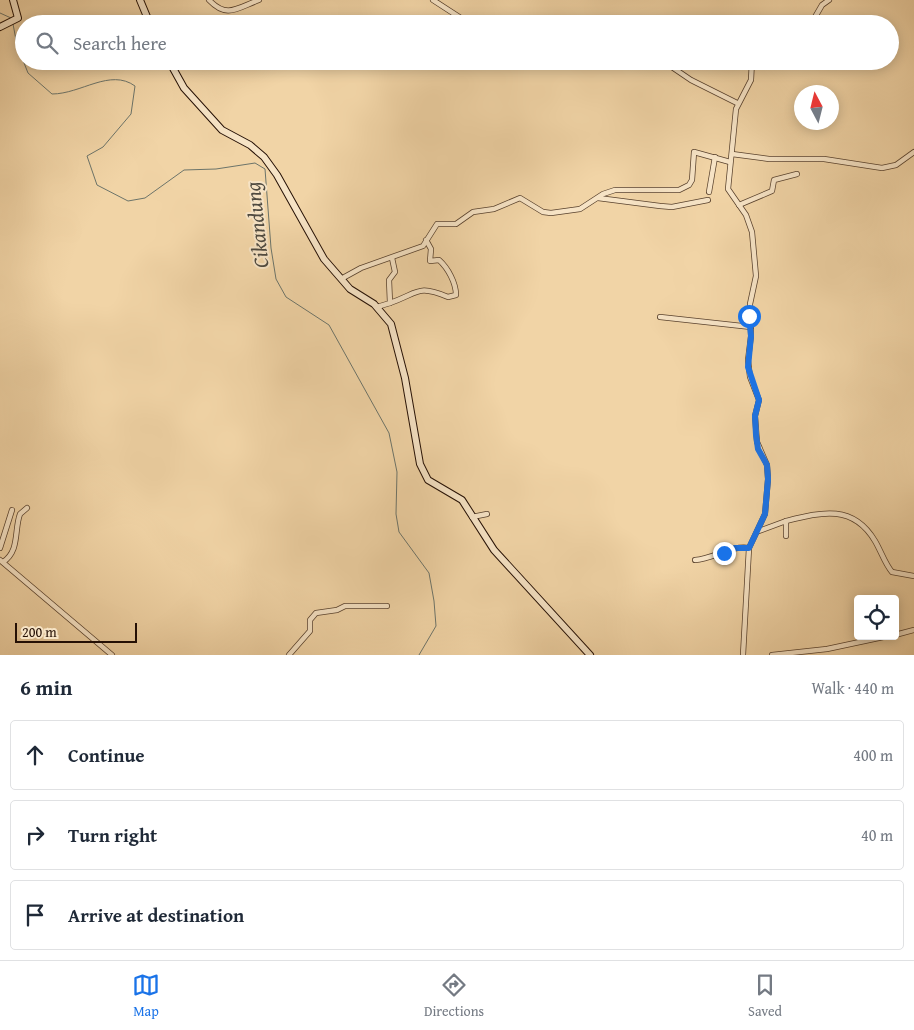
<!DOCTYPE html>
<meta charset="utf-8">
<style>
:root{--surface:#fff;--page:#f6f6f7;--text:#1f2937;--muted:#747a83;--line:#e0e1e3;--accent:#1a73e8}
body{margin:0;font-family:"Gentium Book Plus",serif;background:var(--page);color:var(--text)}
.controls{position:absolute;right:15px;bottom:15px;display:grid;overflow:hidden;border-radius:5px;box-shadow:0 2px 12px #0003}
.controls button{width:45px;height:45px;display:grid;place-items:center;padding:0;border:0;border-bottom:1px solid var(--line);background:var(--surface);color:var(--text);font:25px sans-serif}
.compass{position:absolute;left:794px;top:85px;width:45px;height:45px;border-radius:50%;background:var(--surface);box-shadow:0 2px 12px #0003;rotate:353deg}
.scale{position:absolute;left:15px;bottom:12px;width:122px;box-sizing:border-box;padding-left:5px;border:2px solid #251005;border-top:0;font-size:14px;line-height:18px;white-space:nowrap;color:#251005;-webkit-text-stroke:4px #f6e3c5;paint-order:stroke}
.stop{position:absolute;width:15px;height:15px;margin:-11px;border:4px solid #1a73e8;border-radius:50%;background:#fff}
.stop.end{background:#1a73e8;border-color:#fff;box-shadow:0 1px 5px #0008}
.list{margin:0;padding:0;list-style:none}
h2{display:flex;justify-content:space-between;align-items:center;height:65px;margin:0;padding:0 20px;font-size:21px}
h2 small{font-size:16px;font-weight:400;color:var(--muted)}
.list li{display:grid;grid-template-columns:32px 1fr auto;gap:15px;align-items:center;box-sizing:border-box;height:70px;margin:0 10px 10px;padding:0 10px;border:1px solid var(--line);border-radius:5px}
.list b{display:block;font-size:19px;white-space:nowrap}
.list em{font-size:16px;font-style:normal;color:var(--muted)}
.icon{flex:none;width:28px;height:28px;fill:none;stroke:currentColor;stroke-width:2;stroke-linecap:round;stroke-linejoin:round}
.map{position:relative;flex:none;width:914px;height:655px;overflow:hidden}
.search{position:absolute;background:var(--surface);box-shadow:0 2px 12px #0003;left:15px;right:15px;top:15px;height:55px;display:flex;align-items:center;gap:12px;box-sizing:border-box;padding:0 18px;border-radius:28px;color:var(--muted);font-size:19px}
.sheet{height:305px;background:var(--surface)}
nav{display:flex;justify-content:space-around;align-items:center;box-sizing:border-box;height:70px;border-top:1px solid var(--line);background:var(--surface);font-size:14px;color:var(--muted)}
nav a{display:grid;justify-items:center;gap:2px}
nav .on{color:var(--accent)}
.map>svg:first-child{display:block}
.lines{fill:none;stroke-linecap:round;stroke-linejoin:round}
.stream{stroke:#6c746a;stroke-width:1}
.street-casing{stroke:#58412d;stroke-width:6}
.secondary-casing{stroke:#251005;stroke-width:8}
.street{stroke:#f6e3c5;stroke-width:4.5}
.secondary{stroke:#f6e3c5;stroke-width:6}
.route{stroke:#1a73e8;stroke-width:6}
.labels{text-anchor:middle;stroke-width:4;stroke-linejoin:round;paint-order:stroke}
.water-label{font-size:21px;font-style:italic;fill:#4f4a40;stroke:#f6e3c5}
</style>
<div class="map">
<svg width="914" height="655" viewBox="0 0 914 655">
<rect width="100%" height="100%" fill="#f1d4a6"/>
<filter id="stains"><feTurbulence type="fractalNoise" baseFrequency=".004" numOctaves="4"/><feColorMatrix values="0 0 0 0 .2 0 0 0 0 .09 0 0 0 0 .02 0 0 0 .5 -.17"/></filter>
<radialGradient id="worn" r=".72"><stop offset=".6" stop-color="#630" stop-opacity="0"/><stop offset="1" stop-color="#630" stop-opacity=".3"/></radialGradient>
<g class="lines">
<g class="stream">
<polyline points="0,13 11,18"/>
<path d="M13,24L17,45L28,73L52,94C81,94 110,68 135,86L131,114L103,147L87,156L97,185L128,201L145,198L184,170L216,169L255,163L265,169L271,248L276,279L286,297L329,325L389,433L397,472L396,514L399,532L429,573L434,601L436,626L419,655"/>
</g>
<defs>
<g id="street">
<path d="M209,0C227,19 237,8 259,0"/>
<polyline points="433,0 470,24"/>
<polyline points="811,24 822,5 829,0"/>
<polyline points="663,61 691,80 737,103"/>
<polyline points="497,63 501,61"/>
<polyline points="732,154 769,159 824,159 882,168 896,165 914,152"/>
<polyline points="709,192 715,157"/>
<polyline points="598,198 660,206 672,207 708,200"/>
<polyline points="739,205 772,191 774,180 797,174"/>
<polyline points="341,279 361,268 423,246 437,224 456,224 473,212 494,209 520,198 543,212 551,213 580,209 603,194 615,190 679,190 689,185 692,180 694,152 730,162"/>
<path d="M390,303C419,293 417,284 448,297L456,295C456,283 448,268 439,260L430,261L431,249L426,240"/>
<polyline points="377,307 390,303 389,280 395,272 392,258"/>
<polyline points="660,317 751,327"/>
<polyline points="472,517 487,514"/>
<path d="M786,521C822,512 853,504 875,541C881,551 885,564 892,572L914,576"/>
<polyline points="759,531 786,521 786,536"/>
<polyline points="0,548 12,510"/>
<polyline points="0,560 112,655"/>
<path d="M695,560C713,559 731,545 749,548"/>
<path d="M3,562C20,551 14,530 20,514L27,508"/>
<polyline points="895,635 914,630"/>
<polyline points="289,655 310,631 310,620 316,613 337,610 345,606 387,606"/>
<polyline points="743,655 749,548 765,514 768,479 767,465 757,442 755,416 759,400 750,377 748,360 751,336 750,304 756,276 752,232 746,215 728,189 736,109 751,80 752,61"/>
<polyline points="772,655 827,649 888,636"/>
</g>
<g id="secondary">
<polyline points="140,0 150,24"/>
<polyline points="0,27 18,18 13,0"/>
<polyline points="169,61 184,88 222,130 250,145 264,157 277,175 324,259 350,289 374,304 391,324 405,378 420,464 428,480 462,500 494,550 590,655"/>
</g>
</defs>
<use href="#street" class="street-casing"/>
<use href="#secondary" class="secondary-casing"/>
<use href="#street" class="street"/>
<use href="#secondary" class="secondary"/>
</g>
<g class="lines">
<polyline class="route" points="724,553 735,548 749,548 765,514 768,479 767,465 758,449 756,435 755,416 759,400 748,367 751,336 749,316"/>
</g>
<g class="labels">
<g class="water-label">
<text transform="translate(257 225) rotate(-96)" y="7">Cikandung</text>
</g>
</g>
<rect width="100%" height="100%" filter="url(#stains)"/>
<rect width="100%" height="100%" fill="url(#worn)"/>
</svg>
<div class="controls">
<button><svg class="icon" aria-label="locate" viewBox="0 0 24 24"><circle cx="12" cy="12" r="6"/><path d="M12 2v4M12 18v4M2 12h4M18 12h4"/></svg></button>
</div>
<svg class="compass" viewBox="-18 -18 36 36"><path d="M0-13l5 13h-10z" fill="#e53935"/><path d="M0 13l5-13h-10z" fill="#747a83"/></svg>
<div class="scale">200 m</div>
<div class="stop" style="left:749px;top:316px"></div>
<div class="stop end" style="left:724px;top:553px"></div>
<div class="search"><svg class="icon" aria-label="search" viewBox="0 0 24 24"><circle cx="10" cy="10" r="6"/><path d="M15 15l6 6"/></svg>Search here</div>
</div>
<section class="sheet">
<h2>6 min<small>Walk · 440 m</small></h2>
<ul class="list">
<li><svg class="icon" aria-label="ahead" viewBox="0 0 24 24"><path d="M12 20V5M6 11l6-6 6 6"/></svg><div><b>Continue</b></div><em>400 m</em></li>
<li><svg class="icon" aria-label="right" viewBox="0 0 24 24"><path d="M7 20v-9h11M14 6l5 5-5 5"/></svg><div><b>Turn right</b></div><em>40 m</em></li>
<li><svg class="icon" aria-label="arrive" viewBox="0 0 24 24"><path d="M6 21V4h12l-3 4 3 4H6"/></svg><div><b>Arrive at destination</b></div></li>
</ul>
</section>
<nav>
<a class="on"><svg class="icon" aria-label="map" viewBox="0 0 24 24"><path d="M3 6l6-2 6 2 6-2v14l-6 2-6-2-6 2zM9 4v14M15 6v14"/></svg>Map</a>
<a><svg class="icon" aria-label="directions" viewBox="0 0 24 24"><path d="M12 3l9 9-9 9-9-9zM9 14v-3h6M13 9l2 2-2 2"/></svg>Directions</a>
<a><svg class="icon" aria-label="saved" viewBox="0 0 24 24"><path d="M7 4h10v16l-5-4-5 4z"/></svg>Saved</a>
</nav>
